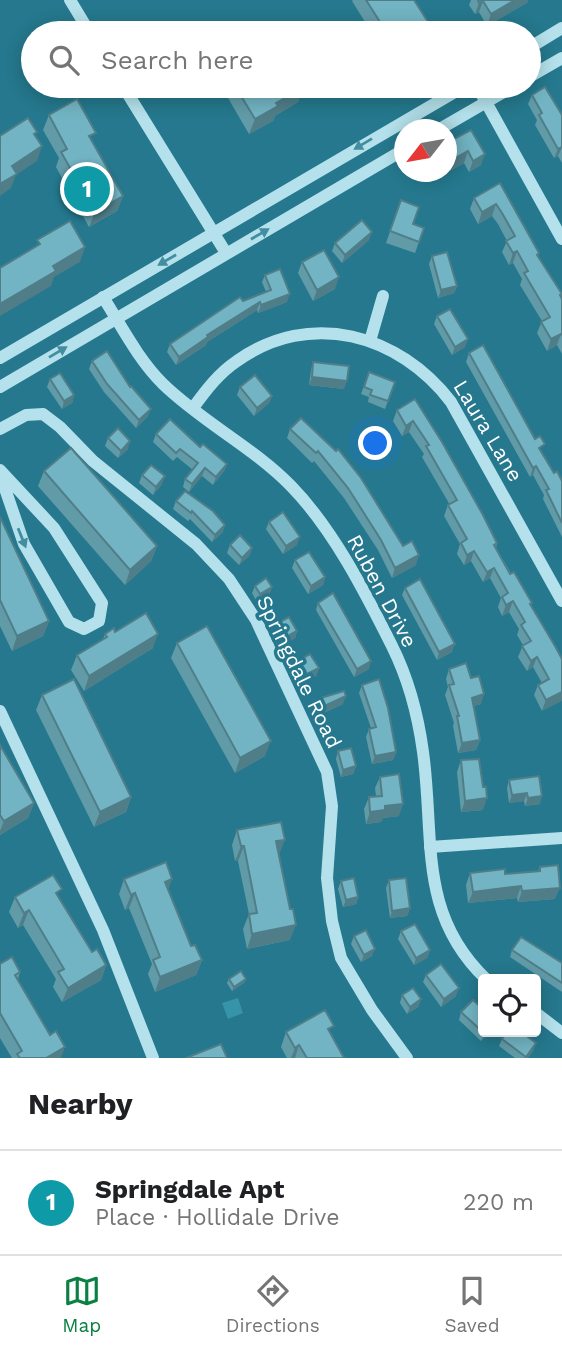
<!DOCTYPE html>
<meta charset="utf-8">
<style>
:root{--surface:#fff;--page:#f2f2f2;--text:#202124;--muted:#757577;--line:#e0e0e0;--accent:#0b8043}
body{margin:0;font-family:"Work Sans",sans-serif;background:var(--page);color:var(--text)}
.controls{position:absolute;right:21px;bottom:21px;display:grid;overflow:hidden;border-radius:7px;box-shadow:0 4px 18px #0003}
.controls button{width:63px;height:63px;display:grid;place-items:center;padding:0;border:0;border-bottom:2px solid var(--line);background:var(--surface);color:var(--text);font:35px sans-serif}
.compass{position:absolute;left:394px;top:119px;width:63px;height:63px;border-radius:50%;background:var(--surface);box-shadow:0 4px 18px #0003;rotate:239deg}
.you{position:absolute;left:376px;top:444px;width:24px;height:24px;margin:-18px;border:5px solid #fff;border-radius:50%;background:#1a73e8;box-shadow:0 0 0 10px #1a73e833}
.badge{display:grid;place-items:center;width:46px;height:46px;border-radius:50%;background:var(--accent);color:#fff;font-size:23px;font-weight:700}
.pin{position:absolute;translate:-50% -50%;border:4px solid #fff;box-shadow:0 2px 7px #0006}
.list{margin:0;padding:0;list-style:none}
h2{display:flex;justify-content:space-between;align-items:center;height:91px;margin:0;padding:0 28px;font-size:30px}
h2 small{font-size:23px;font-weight:400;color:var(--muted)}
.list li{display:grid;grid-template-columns:46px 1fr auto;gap:21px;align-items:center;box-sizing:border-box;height:105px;padding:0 28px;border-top:2px solid var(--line)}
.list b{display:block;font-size:26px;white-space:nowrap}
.list p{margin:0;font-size:23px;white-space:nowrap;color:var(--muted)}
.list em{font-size:23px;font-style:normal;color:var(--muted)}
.icon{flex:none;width:38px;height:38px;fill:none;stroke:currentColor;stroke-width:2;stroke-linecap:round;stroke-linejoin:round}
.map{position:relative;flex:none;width:562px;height:1058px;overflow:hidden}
.search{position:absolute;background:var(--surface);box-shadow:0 4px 18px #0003;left:21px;right:21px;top:21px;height:77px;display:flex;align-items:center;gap:18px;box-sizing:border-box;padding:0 24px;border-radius:38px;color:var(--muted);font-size:26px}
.sheet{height:196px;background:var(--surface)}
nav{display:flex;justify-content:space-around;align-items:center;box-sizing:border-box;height:98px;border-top:2px solid var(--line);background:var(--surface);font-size:19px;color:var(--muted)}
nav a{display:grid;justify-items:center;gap:4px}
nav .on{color:var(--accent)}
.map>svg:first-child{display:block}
.green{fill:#3793a7}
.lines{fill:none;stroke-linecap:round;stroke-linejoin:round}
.minor{stroke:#b4e1eb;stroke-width:12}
.wall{fill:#629ba8}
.shaded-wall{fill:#507e88}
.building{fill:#72b4c3;stroke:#507e88;stroke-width:2}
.oneway{fill:#428da0}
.labels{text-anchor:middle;stroke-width:7;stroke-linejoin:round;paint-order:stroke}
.street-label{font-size:21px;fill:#fff;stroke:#25788d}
</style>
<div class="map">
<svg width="562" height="1058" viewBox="0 0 562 1058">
<rect width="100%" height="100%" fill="#25788d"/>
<polygon class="green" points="238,998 243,1013 228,1019 222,1003"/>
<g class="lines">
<g class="minor">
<polyline points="70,0 90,33"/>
<polyline points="529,48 562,28"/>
<polyline points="529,77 562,58"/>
<polyline points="123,86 226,253"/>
<polyline points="477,86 562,239"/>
<polyline points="438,130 514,86"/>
<path d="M103,297C122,327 138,359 163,384C202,422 253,447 291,486C333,529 365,592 392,646C409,680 418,715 423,752C435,838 417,913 486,979"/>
<polyline points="370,341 383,296"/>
<polyline points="0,358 465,86"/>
<polyline points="0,387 405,149"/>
<path d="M193,408C206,390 219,373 237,361C310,309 399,334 451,402L562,601"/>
<polyline points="0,429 26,415 43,414 60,427 93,461 196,544 229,579 256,620 327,772 332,806 327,878 332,921 341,958 372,1010 407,1058"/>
<polyline points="0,470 54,528 102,603 99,621 84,629 69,622 24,544 0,474"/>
<polyline points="0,711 103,930 153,1058"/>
<polyline points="430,847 562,838"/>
<polyline points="536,1013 562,1033"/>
</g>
</g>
<g class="wall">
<polygon points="353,0 414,0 435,33 372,33 352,1"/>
<polygon points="471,0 528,0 528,2 487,26 479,12 475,14 469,5"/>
<polygon points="221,86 303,86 298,102 275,116 273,121 249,134"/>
<polygon points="532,95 562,115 562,163 558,156 554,158 535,125 537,120 528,104"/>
<polygon points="49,115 92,142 123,196 117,211 89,227 56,167 59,158 43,130"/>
<polygon points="471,130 481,165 469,172 464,163 448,172 446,169 446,143"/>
<polygon points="500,183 539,253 538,257 562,294 561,297 562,299 562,354 557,345 547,351 537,333 542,321 520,285 522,279 513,263 509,265 502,252 507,241 498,224 492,216 478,224 470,209 474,198"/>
<polygon points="401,200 413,224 424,228 415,253 386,243"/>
<polygon points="369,240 342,263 332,251 335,243"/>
<polygon points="432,256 457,286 454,293 438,298 429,264"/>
<polygon points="302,262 335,289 313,301 298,273"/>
<polygon points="265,275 287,302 258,313 257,310 207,342 206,345 176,365 167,352 170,344 243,301 266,292 262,282"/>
<polygon points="437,316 465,347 452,355 434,324"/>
<polygon points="469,353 542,452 554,473 562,481 562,537 543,499 544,495 533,475 530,477 466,362"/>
<polygon points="92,361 148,416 136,428 104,392 89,369"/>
<polygon points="313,362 344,389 309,385 311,370"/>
<polygon points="369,372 395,382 385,409 368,402 369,397 361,394"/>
<polygon points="50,379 74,395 72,403 62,409 47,387"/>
<polygon points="240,387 272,396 269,403 254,416 237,395"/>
<polygon points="415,399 497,543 496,548 562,659 542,711 534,695 538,685 542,683 533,667 527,671 518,657 523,645 517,635 519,629 509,612 502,616 498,607 501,598 490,578 483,582 471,561 464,565 457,554 460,544 444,516 448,505 450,505 422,457 424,454 409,432 402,436 393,421 397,410"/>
<polygon points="301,418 403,546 416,565 392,578 378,550 344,498 314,461 312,463 287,438 290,429"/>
<polygon points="156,434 200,447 227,464 224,471 213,485 202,476 189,492 183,487 185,479 193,470 177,457 173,461 153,442"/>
<polygon points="108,438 128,449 118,458 105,446"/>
<polygon points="44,471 157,546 151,561 125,585 38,486"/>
<polygon points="142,475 162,484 153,495 139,483"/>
<polygon points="176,501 225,525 222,533 212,542 190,519 188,521 173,509"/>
<polygon points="0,517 49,621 43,636 12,651 0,626"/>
<polygon points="269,522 297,545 283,554 266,529"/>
<polygon points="230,545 252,548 249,556 239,565 227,553"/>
<polygon points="295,560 325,577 323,585 308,594 292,568"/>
<polygon points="255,586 272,587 269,595 257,602 252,593"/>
<polygon points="405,588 452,652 437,660 402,595"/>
<polygon points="318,603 369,669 354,677 316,610"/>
<polygon points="278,623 297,631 295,638 283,645 275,631"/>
<polygon points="105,634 153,648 84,691 71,670 77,655 103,639"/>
<polygon points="177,643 265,756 235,773 171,658"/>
<polygon points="299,660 319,668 316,676 304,682 296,668"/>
<polygon points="449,669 481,704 474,706 480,740 476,750 458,753 453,726 454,723 445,695 448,687 446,679"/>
<polygon points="362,685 396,752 393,760 372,764 366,737 369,729 371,728 359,693"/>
<polygon points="42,695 131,797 126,812 94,827 36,710"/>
<polygon points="314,700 343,704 315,717 311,708"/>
<polygon points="0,745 34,803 28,818 0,835"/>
<polygon points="338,751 356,766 353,774 341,777 336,759"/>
<polygon points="461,760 483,810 461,812 457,772"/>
<polygon points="380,777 399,816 383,818 381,822 366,824 364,809 369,797 376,796 375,788"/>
<polygon points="509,780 540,804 525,806 524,801 509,803 507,788"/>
<polygon points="237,830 279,855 290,940 247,949 243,929 249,914 238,861 235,861 232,845"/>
<polygon points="540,867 555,899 518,902 517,898 468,903 466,885 470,873 505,874 538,871"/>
<polygon points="124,879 168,890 191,946 202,960 196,975 155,992 148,974 152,964 129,908 125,910 119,894"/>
<polygon points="389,880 410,908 407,916 390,918 386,888"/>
<polygon points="341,881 358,897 356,904 343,907 338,889"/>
<polygon points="15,897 59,897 92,952 106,965 101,980 62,1002 53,987 56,979 23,925 18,928 9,912"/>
<polygon points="401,931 430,950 427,958 414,965 398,939"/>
<polygon points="354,936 372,956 361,962 351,944"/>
<polygon points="512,950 562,963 562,992 510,957"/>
<polygon points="0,964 20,972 18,979 61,1058 12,1058 0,1038"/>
<polygon points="426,975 456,996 441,1007 423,982"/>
<polygon points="229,979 245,982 232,991 227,983"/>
<polygon points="402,995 421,999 418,1007 407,1014 400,1003"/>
<polygon points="461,1012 489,1032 481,1041 459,1020"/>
<polygon points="286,1032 331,1035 344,1058 287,1058 281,1047"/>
<polygon points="502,1039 536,1043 533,1051 528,1058 515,1058 499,1046"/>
</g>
<g class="shaded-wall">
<polygon points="515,0 528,0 528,2 487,26 491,14"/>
<polygon points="483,1 479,12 475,14 479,3"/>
<polygon points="304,87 298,102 275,116 273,121 249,134 255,119 276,103"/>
<polygon points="42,146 37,161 16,175 11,188 0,196 0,184 12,166"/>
<polygon points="562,147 558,156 554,158 558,149"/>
<polygon points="468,151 464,163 448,172 452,160"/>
<polygon points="485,154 481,165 469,172 473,161"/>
<polygon points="123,196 117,211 89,227 95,212"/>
<polygon points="496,204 492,216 478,224 482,212"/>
<polygon points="372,232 369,240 342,263 345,255"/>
<polygon points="85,247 80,262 54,277 51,286 0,316 0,304 53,266"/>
<polygon points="517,251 513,263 509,265 513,253"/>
<polygon points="339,277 335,289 313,301 317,290"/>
<polygon points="457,286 454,293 438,298 441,290"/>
<polygon points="290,294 287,302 258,313 261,305"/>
<polygon points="260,302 257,310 207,342 206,345 176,365 179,357 207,335"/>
<polygon points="561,334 557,345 547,351 551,339"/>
<polygon points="468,339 465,347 452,355 455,347"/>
<polygon points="312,377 347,381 344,389 309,385"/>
<polygon points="74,395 72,403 62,409 64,401"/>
<polygon points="272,396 269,403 254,416 257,408"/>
<polygon points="151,409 148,416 136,428 139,420"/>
<polygon points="413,421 409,432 402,436 406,426"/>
<polygon points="130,441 128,449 118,458 121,451"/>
<polygon points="227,464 224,471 213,485 216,477"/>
<polygon points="536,466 533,475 530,477 533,468"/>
<polygon points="205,468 202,476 189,492 192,484"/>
<polygon points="165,476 162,484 153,495 156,487"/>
<polygon points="225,525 222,533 212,542 215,535"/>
<polygon points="300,537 297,545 283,554 286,546"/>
<polygon points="157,546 151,561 125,585 130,570"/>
<polygon points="252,548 249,556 239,565 242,558"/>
<polygon points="474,551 471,561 464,565 467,555"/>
<polygon points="419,555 416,565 392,578 395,568"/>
<polygon points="494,568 490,578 483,582 487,572"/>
<polygon points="325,577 323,585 308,594 311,586"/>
<polygon points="272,587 269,595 257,602 260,594"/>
<polygon points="513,601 509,612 502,616 506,605"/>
<polygon points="49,621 43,636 12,651 17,636"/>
<polygon points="297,631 295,638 283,645 286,637"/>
<polygon points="158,634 153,648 84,691 89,676"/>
<polygon points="455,644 452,652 437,660 439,652"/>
<polygon points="537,657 533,667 527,671 531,661"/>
<polygon points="371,661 369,669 354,677 357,669"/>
<polygon points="319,668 316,676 304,682 307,674"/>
<polygon points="562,692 562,701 542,711 546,700"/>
<polygon points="484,694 481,704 469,708 472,698"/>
<polygon points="346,696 343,704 315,717 318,709"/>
<polygon points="480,740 476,750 458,753 462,743"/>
<polygon points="271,741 265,756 235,773 240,758"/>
<polygon points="396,752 393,760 372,764 375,756"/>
<polygon points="356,766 353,774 341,777 343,770"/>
<polygon points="527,793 524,801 509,803 512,795"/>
<polygon points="542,796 540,804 525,806 528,798"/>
<polygon points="131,797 126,812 94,827 100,812"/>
<polygon points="487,798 483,810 461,812 465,801"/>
<polygon points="34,803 28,818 0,835 0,831 4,821"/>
<polygon points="403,804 399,816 383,818 381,822 366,824 370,812 385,806"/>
<polygon points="285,840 279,855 276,841"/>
<polygon points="241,846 244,846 238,861 235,861"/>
<polygon points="172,879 167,894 165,882"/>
<polygon points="521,886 517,898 468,903 473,892"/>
<polygon points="560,888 555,899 518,902 522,891"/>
<polygon points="135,893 129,908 125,910 131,895"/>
<polygon points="358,897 356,904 343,907 346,900"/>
<polygon points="410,908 407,916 390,918 392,911"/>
<polygon points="29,910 23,925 18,928 24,913"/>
<polygon points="296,925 290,940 247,949 252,934"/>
<polygon points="375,949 372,956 361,962 364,955"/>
<polygon points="430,950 427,958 414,965 416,958"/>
<polygon points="202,960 196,975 155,992 160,977"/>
<polygon points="106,965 101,980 62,1002 68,988"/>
<polygon points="246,979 245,982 232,991 234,987"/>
<polygon points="459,988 456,996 441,1007 444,999"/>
<polygon points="421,999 418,1007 407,1014 410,1007"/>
<polygon points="485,1032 489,1032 481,1041 484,1033"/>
<polygon points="536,1043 533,1051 528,1058 526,1058"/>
<polygon points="299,1045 295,1058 291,1058 295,1048"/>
<polygon points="65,1047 61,1058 46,1058"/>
</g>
<g class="building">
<polygon points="366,0 414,0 435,33 387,33"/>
<polygon points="478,0 515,0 491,14 483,1 479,3"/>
<polygon points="235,86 303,86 304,87 276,103 278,106 255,119"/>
<polygon points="545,87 562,115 562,148 562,147 558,149 539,115 542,113 532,95"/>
<polygon points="77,99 96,133 89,136 123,196 95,212 61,152 67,149 49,115"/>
<polygon points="28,118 37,132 34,134 42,146 12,166 17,174 0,184 0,136"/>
<polygon points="471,130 485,154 473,161 468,151 452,160 446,151 446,143"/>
<polygon points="500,183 539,253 537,255 562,294 560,295 562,299 562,335 561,334 551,339 541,322 550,317 524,273 528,271 517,251 513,253 506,241 515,236 502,213 496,204 482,212 474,198"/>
<polygon points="401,200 419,207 413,224 424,228 419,242 390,231"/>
<polygon points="362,220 372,232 345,255 335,243"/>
<polygon points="70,221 85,247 53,266 56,271 0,304 0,268 40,244 37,240"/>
<polygon points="324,250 339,277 317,290 302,262"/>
<polygon points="447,252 457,286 441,290 432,256"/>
<polygon points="280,269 290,294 261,305 260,302 207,335 208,337 179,357 170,344 240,297 243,301 271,290 265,275"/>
<polygon points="450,309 468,339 455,347 437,316"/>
<polygon points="483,345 535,439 540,436 545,444 539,448 554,473 557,471 562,481 562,523 546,490 549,489 536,466 533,468 469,353"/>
<polygon points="107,351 130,387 131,386 151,409 139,420 107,384 92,361"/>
<polygon points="313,362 349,366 347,381 312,377"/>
<polygon points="369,372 395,382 388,401 370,395 372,390 364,387"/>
<polygon points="60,373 74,395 64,401 50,379"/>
<polygon points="255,375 272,396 257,408 240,387"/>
<polygon points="415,399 442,442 483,515 497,543 494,545 510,574 514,572 532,603 530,604 555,646 562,659 562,692 546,700 538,685 549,679 537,657 531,661 522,646 531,641 521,625 525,622 513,601 506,605 502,597 508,593 494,568 487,572 474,551 467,555 461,543 467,539 448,505 457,500 426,446 429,445 413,421 406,426 397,410"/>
<polygon points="301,418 336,451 338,449 361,478 403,546 412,541 419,555 395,568 381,540 348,488 318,451 316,453 290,429"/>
<polygon points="170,419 200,447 203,444 227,464 216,477 205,468 192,484 185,479 198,463 180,449 176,453 156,434"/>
<polygon points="118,428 130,441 121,451 108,438"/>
<polygon points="71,448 157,546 130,570 44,471"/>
<polygon points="151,465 165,476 156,487 142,475"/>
<polygon points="185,491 213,511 225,525 215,535 192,511 191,513 176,501"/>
<polygon points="283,512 300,537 286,546 269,522"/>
<polygon points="0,517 49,621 17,636 0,600"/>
<polygon points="240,535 252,548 242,558 230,545"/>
<polygon points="309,552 325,577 311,586 295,560"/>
<polygon points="266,578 272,587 260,594 255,586"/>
<polygon points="420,579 455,644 439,652 405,588"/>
<polygon points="333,593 371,661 357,669 318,603"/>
<polygon points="146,613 158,634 89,676 77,655 107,637 105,634 114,628 115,632"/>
<polygon points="289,617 297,631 286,637 278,623"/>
<polygon points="207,626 271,741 240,758 177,643"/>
<polygon points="310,654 319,668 307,674 299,660"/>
<polygon points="466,663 471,678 479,676 484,694 472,698 480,740 462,743 457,716 459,716 449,685 454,684 449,669"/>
<polygon points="74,679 131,797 100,812 42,695"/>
<polygon points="379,679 388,708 396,752 375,756 369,729 376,727 362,685"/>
<polygon points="344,691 346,696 318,709 314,700"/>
<polygon points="0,745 34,803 4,821 0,815"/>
<polygon points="351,748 356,766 343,770 338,751"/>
<polygon points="479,759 483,787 486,787 487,798 465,801 461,760"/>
<polygon points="399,774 403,804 385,806 385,810 370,812 369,797 382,796 380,777"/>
<polygon points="539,776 542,796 528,798 527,793 512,795 509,780"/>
<polygon points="281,822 285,840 276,841 290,909 293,909 296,925 252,934 249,914 257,913 244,846 241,846 237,830"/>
<polygon points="166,862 172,879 165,882 191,946 195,945 202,960 160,977 153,960 160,957 135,893 131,895 124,879"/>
<polygon points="558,865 560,888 522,891 521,886 473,892 470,873 505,869 505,874 540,871 540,867"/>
<polygon points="53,875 62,889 56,893 92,952 97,949 106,965 68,988 58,972 64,969 29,910 24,913 15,897"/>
<polygon points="354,878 358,897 346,900 341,881"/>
<polygon points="406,878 410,908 392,911 389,880"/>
<polygon points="415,924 430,950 416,958 401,931"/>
<polygon points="366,930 375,949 364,955 354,936"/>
<polygon points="521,937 562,963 562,983 512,950"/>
<polygon points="12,957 20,972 15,975 50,1035 56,1031 65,1047 46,1058 20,1058 17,1054 22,1051 0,1013 0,964"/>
<polygon points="441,964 459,988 444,999 426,975"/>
<polygon points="241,971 246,979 234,987 229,979"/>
<polygon points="413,988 421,999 410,1007 402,995"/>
<polygon points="473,1000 483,1009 483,1032 485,1032 484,1033 461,1012"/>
<polygon points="325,1010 334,1026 328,1029 344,1058 307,1058 299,1045 295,1048 286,1032"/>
<polygon points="507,1032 521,1032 536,1043 526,1057 502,1039"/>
<polygon points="221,1044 227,1058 186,1058"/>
</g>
<defs><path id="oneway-solid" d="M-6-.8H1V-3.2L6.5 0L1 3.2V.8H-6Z" transform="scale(1.75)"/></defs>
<g class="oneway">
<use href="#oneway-solid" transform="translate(363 144) rotate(149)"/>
<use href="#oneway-solid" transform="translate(260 234) rotate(-30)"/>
<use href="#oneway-solid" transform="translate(167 260) rotate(150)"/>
<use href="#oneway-solid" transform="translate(58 352) rotate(-31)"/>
<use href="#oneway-solid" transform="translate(22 538) rotate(68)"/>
</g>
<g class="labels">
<g class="street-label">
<text transform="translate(488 431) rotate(59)" y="7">Laura Lane</text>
<text transform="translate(382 591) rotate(62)" y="7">Ruben Drive</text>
<text transform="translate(299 672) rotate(64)" y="7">Springdale Road</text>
</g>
</g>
</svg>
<div class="controls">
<button><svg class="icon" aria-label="locate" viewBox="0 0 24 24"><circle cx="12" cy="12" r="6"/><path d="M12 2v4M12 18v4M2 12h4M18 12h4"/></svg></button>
</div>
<svg class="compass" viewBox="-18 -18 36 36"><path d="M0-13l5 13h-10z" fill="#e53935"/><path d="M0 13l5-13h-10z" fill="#757577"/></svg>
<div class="you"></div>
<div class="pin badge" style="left:87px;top:189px;background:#0f9aa8">1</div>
<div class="search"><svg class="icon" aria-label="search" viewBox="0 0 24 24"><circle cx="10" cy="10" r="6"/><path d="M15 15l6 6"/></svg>Search here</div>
</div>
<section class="sheet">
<h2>Nearby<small></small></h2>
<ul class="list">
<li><span class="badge" style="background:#0f9aa8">1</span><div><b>Springdale Apt</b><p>Place · Hollidale Drive</p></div><em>220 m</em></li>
</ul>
</section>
<nav>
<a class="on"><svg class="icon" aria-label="map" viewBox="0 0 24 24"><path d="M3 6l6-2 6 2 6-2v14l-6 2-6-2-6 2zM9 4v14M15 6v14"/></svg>Map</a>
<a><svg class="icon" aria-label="directions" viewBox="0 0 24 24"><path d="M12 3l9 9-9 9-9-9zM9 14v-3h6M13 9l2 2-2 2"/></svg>Directions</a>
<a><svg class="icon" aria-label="saved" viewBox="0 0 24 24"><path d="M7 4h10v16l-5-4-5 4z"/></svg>Saved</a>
</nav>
